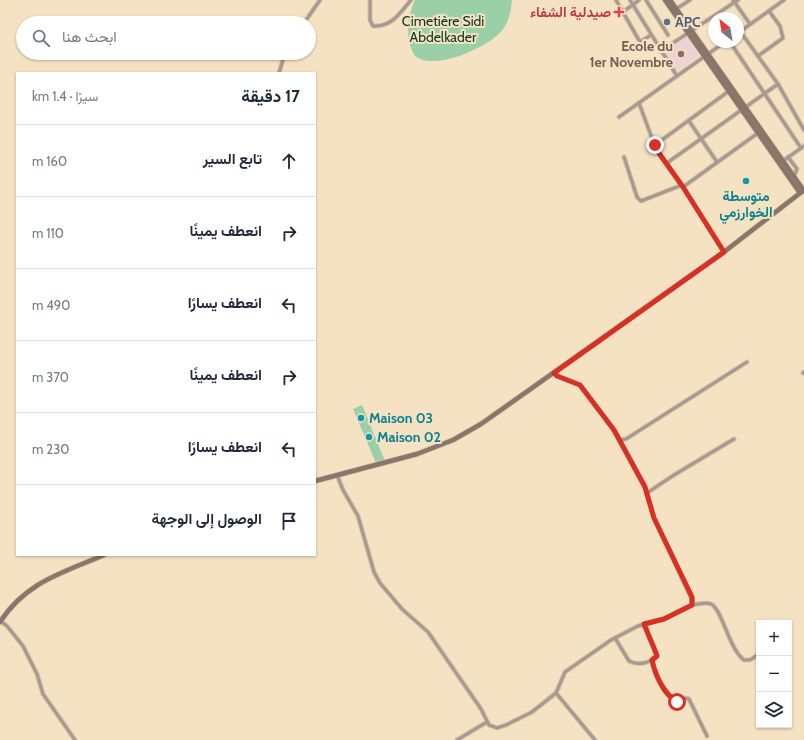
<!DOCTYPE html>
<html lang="ar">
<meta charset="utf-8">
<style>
:root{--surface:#fff;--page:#f2f2f3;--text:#1f2937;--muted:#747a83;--line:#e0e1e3}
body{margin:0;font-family:Cabin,Vazirmatn,sans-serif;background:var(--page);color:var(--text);direction:rtl}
.controls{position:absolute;right:12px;bottom:12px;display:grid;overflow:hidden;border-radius:0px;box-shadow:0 1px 3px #0004}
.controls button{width:36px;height:36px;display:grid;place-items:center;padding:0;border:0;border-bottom:1px solid var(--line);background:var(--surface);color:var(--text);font:20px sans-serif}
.compass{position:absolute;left:708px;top:12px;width:36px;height:36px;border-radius:50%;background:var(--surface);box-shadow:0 1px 3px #0004;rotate:329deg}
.stop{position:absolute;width:12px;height:12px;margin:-9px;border:3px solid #d93025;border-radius:50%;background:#fff}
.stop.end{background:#d93025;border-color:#fff;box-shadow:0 1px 4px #0008}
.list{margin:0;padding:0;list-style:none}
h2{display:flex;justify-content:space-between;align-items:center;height:52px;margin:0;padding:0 16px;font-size:17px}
h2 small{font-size:13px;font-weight:400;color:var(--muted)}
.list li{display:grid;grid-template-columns:26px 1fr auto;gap:12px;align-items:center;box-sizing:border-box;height:72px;padding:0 16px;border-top:1px solid var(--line)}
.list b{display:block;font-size:15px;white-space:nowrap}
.list em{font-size:13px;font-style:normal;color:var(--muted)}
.icon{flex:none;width:22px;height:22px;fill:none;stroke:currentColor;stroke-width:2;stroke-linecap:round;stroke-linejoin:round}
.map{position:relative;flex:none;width:804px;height:740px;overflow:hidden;direction:ltr}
.search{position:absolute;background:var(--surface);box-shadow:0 1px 3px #0004;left:16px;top:16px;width:300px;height:44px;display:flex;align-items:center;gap:10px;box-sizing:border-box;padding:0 14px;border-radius:22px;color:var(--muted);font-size:15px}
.panel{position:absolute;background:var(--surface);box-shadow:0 1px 3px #0004;left:16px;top:72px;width:300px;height:484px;border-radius:0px;direction:rtl}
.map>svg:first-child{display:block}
.education{fill:#eed3d5}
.green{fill:#9bcfa8}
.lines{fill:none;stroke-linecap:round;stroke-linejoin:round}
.street-casing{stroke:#d0c0a5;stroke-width:5}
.secondary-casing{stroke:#d0c0a5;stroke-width:6}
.street{stroke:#a79991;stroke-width:3}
.secondary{stroke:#897569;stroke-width:4.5}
.route{stroke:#d93025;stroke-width:5}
.health-dot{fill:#e0444e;stroke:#f4e2c3;stroke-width:1.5}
.service-dot{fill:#5c6f8a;stroke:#f4e2c3;stroke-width:1.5}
.education-dot{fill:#8d6e63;stroke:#f4e2c3;stroke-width:1.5}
.culture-dot{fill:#0f9aa8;stroke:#f4e2c3;stroke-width:1.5}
.labels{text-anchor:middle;stroke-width:4;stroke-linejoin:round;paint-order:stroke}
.health-label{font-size:14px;font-weight:bold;fill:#be3a42;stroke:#f4e2c3;text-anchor:end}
.park-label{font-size:14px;fill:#0e381d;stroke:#f4e2c3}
.service-label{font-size:14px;font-weight:bold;fill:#4e5e75;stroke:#f4e2c3;text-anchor:start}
.education-label{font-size:14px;font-weight:bold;fill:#785e54;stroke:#f4e2c3;text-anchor:end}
.culture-label{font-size:14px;font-weight:bold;fill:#0d838f;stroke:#f4e2c3;text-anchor:start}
</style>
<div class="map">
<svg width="804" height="740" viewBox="0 0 804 740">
<rect width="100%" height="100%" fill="#f4e2c3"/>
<polygon class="education" points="687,37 699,56 676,72 663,52"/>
<g class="green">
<path d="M415,0H512C511,11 509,21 503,29C490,47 434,72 415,56C405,41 407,16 415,0Z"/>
<polygon points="362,405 385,461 376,463 353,409"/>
</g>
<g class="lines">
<defs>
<g id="street">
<path d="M370,0V20L373,26C392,27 400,13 411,0"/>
<polyline points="616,0 640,42 651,35"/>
<polyline points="630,0 677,76"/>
<polyline points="646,0 668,35"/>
<polyline points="733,0 750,24"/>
<polyline points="676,9 690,0"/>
<polyline points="623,12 639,0"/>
<polyline points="304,23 320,0"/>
<polyline points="740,31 778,84 804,130"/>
<polyline points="738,33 784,0"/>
<polyline points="730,42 801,148"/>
<polyline points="661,51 738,0"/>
<polyline points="758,56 783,38 780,26 769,11"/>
<polyline points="279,73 285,53"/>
<polyline points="639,103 656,149 683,187 724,252"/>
<polyline points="619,117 725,42"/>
<polyline points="689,121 717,162"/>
<polyline points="655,145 729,91"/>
<polyline points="624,157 637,197 641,201 682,185"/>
<polyline points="788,157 797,169 794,176"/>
<polyline points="783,161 804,146"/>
<polyline points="667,163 778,84"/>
<polyline points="683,187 758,133"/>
<polyline points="803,373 804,372"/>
<polyline points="620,440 626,439 747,362"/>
<polyline points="337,475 343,490 358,516 374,572 380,583 402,609 428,632 481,709 489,725 497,728 506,725 532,712 556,693 565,672 611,640 638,626 664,619 692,605 693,602 654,518 645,487 614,430 580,385 557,376 554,373"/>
<polyline points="647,493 674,475 734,439"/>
<path d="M692,605C698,604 706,602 711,604C722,609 729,649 744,660H750L759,654"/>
<polyline points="0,621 7,626 23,646 37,674 43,694 75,740"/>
<path d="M615,638L629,661C638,666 650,663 657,656L656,653L644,624"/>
<path d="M652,660C655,677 664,688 675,701L685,698L689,699L707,736"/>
<polyline points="556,693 595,740"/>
<polyline points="457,740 487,722"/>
</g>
<g id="secondary">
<polyline points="665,0 800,193"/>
<polyline points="670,0 804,191"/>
<polyline points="315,481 417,454 453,440 481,424 724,252 804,190"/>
<path d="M0,622C26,582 62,573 104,555"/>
</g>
</defs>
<use href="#street" class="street-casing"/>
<use href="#secondary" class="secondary-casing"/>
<use href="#street" class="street"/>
<use href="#secondary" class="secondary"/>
</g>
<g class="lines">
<path class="route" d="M655,145L656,149L683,187L724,252L554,373L557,376L580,385L614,430L645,487L654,518L692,597V605L664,619L644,624L656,653L657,656L652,660C655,674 663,694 677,702"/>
</g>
<path class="health-dot" d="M617 6h4v4h4v4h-4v4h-4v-4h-4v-4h4z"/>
<circle class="service-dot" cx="667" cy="22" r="4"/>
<circle class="education-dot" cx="681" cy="54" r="4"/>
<g class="culture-dot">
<circle cx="746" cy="181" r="4"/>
<circle cx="361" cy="418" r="4"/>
<circle cx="369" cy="437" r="4"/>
</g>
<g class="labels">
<g class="health-label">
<text x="611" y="17">صيدلية الشفاء</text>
</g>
<g class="park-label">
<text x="443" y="26">Cimetière Sidi<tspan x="443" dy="16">Abdelkader</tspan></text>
</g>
<g class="service-label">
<text x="675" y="27">APC</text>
</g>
<g class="education-label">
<text x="673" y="51">Ecole du<tspan x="673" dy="16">1er Novembre</tspan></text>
</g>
<g class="culture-label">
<text x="746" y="201" text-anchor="middle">متوسطة<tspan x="746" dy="16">الخوارزمي</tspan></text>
<text x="369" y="423">Maison 03</text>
<text x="377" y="442">Maison 02</text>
</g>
</g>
</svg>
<div class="controls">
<button>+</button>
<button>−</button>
<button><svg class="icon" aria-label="layers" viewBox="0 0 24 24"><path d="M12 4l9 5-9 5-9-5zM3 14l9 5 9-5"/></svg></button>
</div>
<svg class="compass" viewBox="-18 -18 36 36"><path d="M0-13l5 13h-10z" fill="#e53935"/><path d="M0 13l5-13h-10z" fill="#747a83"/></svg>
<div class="stop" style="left:677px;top:702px"></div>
<div class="stop end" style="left:655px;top:145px"></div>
<div class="search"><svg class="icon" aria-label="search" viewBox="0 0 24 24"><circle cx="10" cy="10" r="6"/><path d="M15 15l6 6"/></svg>ابحث هنا</div>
<section class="panel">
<h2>17 دقيقة<small>سيرًا · 1.4 km</small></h2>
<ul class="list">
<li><svg class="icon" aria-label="ahead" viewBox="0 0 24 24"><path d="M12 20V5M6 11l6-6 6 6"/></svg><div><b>تابع السير</b></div><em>160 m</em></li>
<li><svg class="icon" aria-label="right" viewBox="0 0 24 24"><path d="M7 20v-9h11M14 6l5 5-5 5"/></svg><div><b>انعطف يمينًا</b></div><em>110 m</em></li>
<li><svg class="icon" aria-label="left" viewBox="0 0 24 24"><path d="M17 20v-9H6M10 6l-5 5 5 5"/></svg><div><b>انعطف يسارًا</b></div><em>490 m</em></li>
<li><svg class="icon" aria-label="right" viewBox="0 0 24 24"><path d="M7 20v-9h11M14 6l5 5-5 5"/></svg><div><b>انعطف يمينًا</b></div><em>370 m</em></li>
<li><svg class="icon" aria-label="left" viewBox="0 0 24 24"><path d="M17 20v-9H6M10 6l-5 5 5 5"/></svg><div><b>انعطف يسارًا</b></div><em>230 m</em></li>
<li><svg class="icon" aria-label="arrive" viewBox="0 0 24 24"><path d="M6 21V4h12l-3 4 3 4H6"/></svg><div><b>الوصول إلى الوجهة</b></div></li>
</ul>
</section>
</div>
